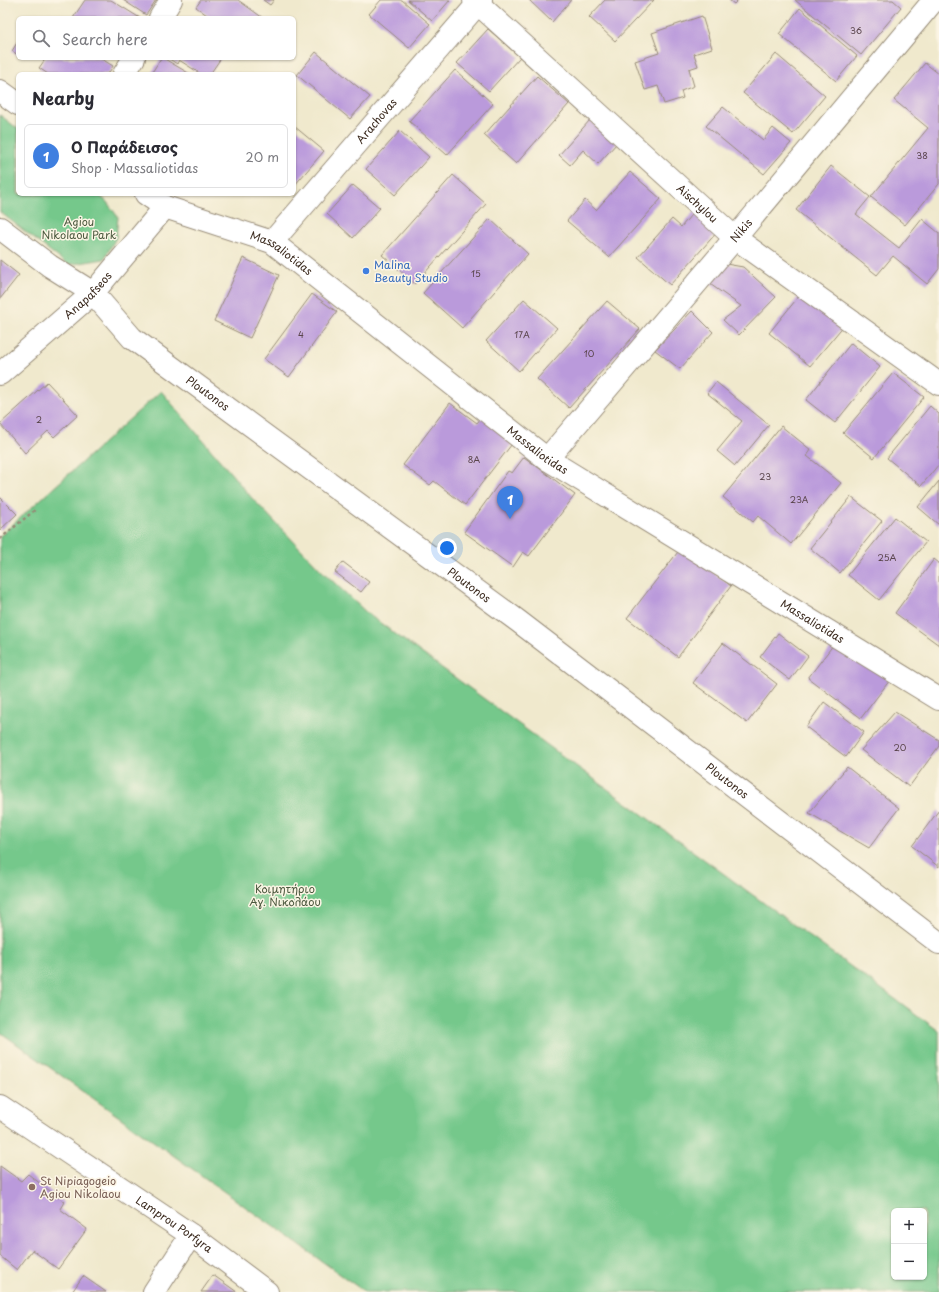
<!DOCTYPE html>
<meta charset="utf-8">
<style>
:root{--surface:#fff;--page:#f7f7f7;--text:#2b2b33;--muted:#7c7c81;--line:#e1e1e2;--accent:#1f6fb2}
body{margin:0;font-family:"Playpen Sans",sans-serif;background:var(--page);color:var(--text)}
.controls{position:absolute;right:12px;bottom:12px;display:grid;overflow:hidden;border-radius:6px;box-shadow:0 1px 3px #0004}
.controls button{width:36px;height:36px;display:grid;place-items:center;padding:0;border:0;border-bottom:1px solid var(--line);background:var(--surface);color:var(--text);font:20px sans-serif}
.you{position:absolute;left:447px;top:548px;width:14px;height:14px;margin:-10px;border:3px solid #fff;border-radius:50%;background:#1a73e8;box-shadow:0 0 0 6px #1a73e833}
.badge{display:grid;place-items:center;width:26px;height:26px;border-radius:50%;background:var(--accent);color:#fff;font-size:13px;font-weight:700}
.pin{position:absolute;translate:-50% -33px;filter:drop-shadow(0 1px 2px #0008)}
.pin::after{content:'';position:absolute;top:21px;width:14px;height:12px;background:inherit;clip-path:polygon(0 0,100% 0,50% 100%)}
.list{margin:0;padding:0;list-style:none}
h2{display:flex;justify-content:space-between;align-items:center;height:52px;margin:0;padding:0 16px;font-size:17px}
h2 small{font-size:13px;font-weight:400;color:var(--muted)}
.list li{display:grid;grid-template-columns:26px 1fr auto;gap:12px;align-items:center;box-sizing:border-box;height:64px;margin:0 8px 8px;padding:0 8px;border:1px solid var(--line);border-radius:6px}
.list b{display:block;font-size:15px;white-space:nowrap}
.list p{margin:0;font-size:13px;white-space:nowrap;color:var(--muted)}
.list em{font-size:13px;font-style:normal;color:var(--muted)}
.icon{flex:none;width:22px;height:22px;fill:none;stroke:currentColor;stroke-width:2;stroke-linecap:round;stroke-linejoin:round}
.map{position:relative;flex:none;width:939px;height:1292px;overflow:hidden}
.search{position:absolute;background:var(--surface);box-shadow:0 1px 3px #0004;left:16px;top:16px;width:280px;height:44px;display:flex;align-items:center;gap:10px;box-sizing:border-box;padding:0 14px;border-radius:6px;color:var(--muted);font-size:15px}
.panel{position:absolute;background:var(--surface);box-shadow:0 1px 3px #0004;left:16px;top:72px;width:280px;height:124px;border-radius:6px}
.map>svg:first-child{display:block}
.green{fill:#74c88b;stroke:#587954;fill-rule:evenodd}
.building{fill:#ba9adb}
.lines{fill:none;stroke-linecap:round;stroke-linejoin:round}
.minor-casing{stroke:#968a76;stroke-width:24}
.path{stroke:#968a76;stroke-width:2.5;stroke-dasharray:3 3;stroke-linecap:butt}
.minor{stroke:#fff;stroke-width:22}
.shop-dot{fill:#3f7fe0;stroke:#fcf5e5;stroke-width:1.5}
.education-dot{fill:#8d6e63;stroke:#fcf5e5;stroke-width:1.5}
.labels{text-anchor:middle;stroke-width:3;stroke-linejoin:round;paint-order:stroke}
.number-label{font-size:9px;fill:#5b464d}
.street-label{font-size:11px;fill:#3b2a1e;stroke:#fcf5e5}
.park-label{font-size:11px;fill:#4c593f;stroke:#fcf5e5}
.shop-label{font-size:11px;fill:#366cbe;stroke:#fcf5e5;text-anchor:start}
.education-label{font-size:11px;fill:#785e54;stroke:#fcf5e5;text-anchor:start}
</style>
<div class="map">
<svg width="939" height="1292" viewBox="0 0 939 1292">
<rect width="100%" height="100%" fill="#fcf5e5"/>
<filter id="ink" filterUnits="userSpaceOnUse"><feTurbulence type="fractalNoise" baseFrequency=".025" numOctaves="2"/><feDisplacementMap in="SourceGraphic" scale="8" xChannelSelector="R" yChannelSelector="G"/><feConvolveMatrix kernelMatrix="1 2 1 2 8 2 1 2 1" color-interpolation-filters="sRGB"/></filter>
<filter id="wash" filterUnits="userSpaceOnUse"><feTurbulence type="fractalNoise" baseFrequency=".012" numOctaves="4" result="noise"/><feDisplacementMap in="SourceGraphic" scale="16" xChannelSelector="R" yChannelSelector="G"/><feGaussianBlur stdDeviation="0.9" result="paint"/><feColorMatrix in="noise" values="0 0 0 0 0 0 0 0 0 0 0 0 0 0 0 0 0 1.4 0 .05"/><feComposite in="paint" operator="in"/></filter>
<g filter="url(#wash)">
<rect width="100%" height="100%" fill="#f0e9cd"/>
<g class="green">
<polygon points="0,115 18,129 18,194 97,194 106,201 118,217 116,238 104,259 68,265 0,212"/>
<path d="M161,391L251,497L322,571L368,614L939,1031V1292H365L0,1032V536ZM894,1211H924V1277H894Z"/>
</g>
<g id="blocks">
<g class="building">
<polygon points="85,0 111,0 140,18 73,18"/>
<polygon points="123,0 156,0 146,15"/>
<polygon points="201,0 238,0 263,18 211,18 196,7"/>
<polygon points="263,0 274,0 270,5"/>
<polygon points="381,0 402,0 430,24 409,48 369,14"/>
<polygon points="408,0 450,0 432,21"/>
<polygon points="529,0 571,0 552,22"/>
<polygon points="605,0 654,0 615,41 589,17"/>
<polygon points="729,0 738,0 734,4"/>
<polygon points="795,0 893,0 901,7 861,55"/>
<polygon points="800,8 857,56 836,81 779,34"/>
<polygon points="702,16 712,48 694,54 698,66 689,69 694,86 681,91 683,98 664,104 658,86 645,90 635,61 659,53 652,33"/>
<polygon points="488,29 520,57 489,91 457,63"/>
<polygon points="18,41 18,55 12,51"/>
<polygon points="316,52 370,97 350,119 297,75"/>
<polygon points="776,54 825,96 793,134 743,93"/>
<polygon points="46,58 100,58 113,66 108,74 48,74 39,68"/>
<polygon points="161,58 163,58 190,74 151,74"/>
<polygon points="168,58 221,58 210,74 201,74 179,60 177,64"/>
<polygon points="925,63 939,74 939,184 905,225 871,197 928,128 894,100"/>
<polygon points="455,70 493,104 447,155 409,121"/>
<polygon points="537,76 569,104 516,164 484,135"/>
<polygon points="723,107 763,140 773,128 791,143 764,174 706,126"/>
<polygon points="590,120 617,143 598,164 583,150 570,165 559,155"/>
<polygon points="294,126 324,151 294,186"/>
<polygon points="400,131 429,157 395,195 366,169"/>
<polygon points="831,166 870,197 856,214 899,248 922,219 939,233 939,269 927,284 893,256 877,275 796,210"/>
<polygon points="630,172 661,199 609,257 567,221 585,200 596,210"/>
<polygon points="453,175 486,204 415,284 382,255"/>
<polygon points="353,185 380,208 353,238 327,214"/>
<polygon points="696,209 719,230 670,285 638,257 672,219 681,227"/>
<polygon points="490,219 528,254 462,328 423,293"/>
<polygon points="243,258 279,275 250,338 214,321"/>
<polygon points="0,260 19,275 0,299"/>
<polygon points="726,264 743,267 776,297 739,335 723,320 741,306 707,282"/>
<polygon points="804,290 845,324 810,366 769,333"/>
<polygon points="312,294 337,312 289,377 264,359"/>
<polygon points="524,299 557,328 519,371 486,341"/>
<polygon points="607,301 640,329 569,408 537,379"/>
<polygon points="692,311 713,332 680,369 655,350"/>
<polygon points="851,343 880,367 835,423 806,400"/>
<polygon points="893,373 924,397 874,458 843,433"/>
<polygon points="47,382 78,415 54,437 48,431 25,453 0,424"/>
<polygon points="716,382 769,425 735,466 717,451 742,421 707,393"/>
<polygon points="450,403 477,423 483,416 515,440 465,505 434,481 430,485 403,465"/>
<polygon points="930,406 939,414 939,464 921,486 887,458"/>
<polygon points="781,426 811,450 807,456 841,483 791,544 758,516 753,522 723,497"/>
<polygon points="524,457 575,495 529,556 523,552 513,567 464,532 508,471 512,473"/>
<polygon points="939,481 939,525 918,507"/>
<polygon points="0,497 17,514 0,530"/>
<polygon points="851,497 882,521 840,573 810,548"/>
<polygon points="895,517 926,542 879,600 848,575"/>
<polygon points="681,548 731,586 678,657 627,618"/>
<polygon points="934,559 939,563 939,645 895,613"/>
<polygon points="343,562 369,582 361,592 335,572"/>
<polygon points="778,633 808,656 790,680 760,657"/>
<polygon points="837,640 890,680 861,718 808,678"/>
<polygon points="723,643 777,684 747,723 693,683"/>
<polygon points="824,702 864,732 846,757 806,727"/>
<polygon points="895,712 939,740 939,746 909,787 861,750"/>
<polygon points="847,767 899,808 869,848 809,813"/>
<polygon points="939,810 939,867 912,846"/>
<polygon points="0,1166 21,1181 28,1174 64,1202 60,1209 87,1229 58,1269 32,1250 17,1270 0,1256"/>
<polygon points="213,1275 237,1292 201,1292"/>
<polygon points="83,1276 106,1292 72,1292"/>
</g>
</g>
</g>
<g filter="url(#ink)">
<use href="#blocks" fill-opacity="0" stroke="#968a76" stroke-width="1"/>
<g class="lines">
<defs>
<g id="minor">
<path id="s1" d="M474,0L735,238L939,384"/>
<polyline points="160,18 171,0"/>
<polyline points="124,74 134,58"/>
<polyline points="0,91 18,104"/>
<path id="s2" d="M146,194L165,207L272,242L547,459L939,699"/>
<path id="s3" d="M0,228L50,266L93,293L132,338L518,621L939,943"/>
<path id="s4" d="M272,242L481,0"/>
<path id="s5" d="M0,374L93,293L165,207"/>
<path id="s6" d="M547,459L735,238L934,0"/>
<path id="s7" d="M0,1107L191,1235L267,1292"/>
<polyline points="154,1292 191,1235"/>
</g>
</defs>
<use href="#minor" class="minor-casing"/>
<polyline class="path" points="0,539 36,509"/>
<use href="#minor" class="minor"/>
</g>
</g>
<circle class="shop-dot" cx="366" cy="271" r="4"/>
<circle class="education-dot" cx="32" cy="1187" r="4"/>
<g class="labels">
<g class="number-label">
<text x="856" y="34">36</text>
<text x="922" y="159">38</text>
<text x="476" y="277">15</text>
<text x="301" y="338">4</text>
<text x="522" y="338">17A</text>
<text x="589" y="357">10</text>
<text x="39" y="423">2</text>
<text x="474" y="463">8A</text>
<text x="765" y="480">23</text>
<text x="799" y="503">23A</text>
<text x="887" y="561">25A</text>
<text x="900" y="751">20</text>
</g>
<g class="street-label">
<text dy="4" stroke="none"><textPath href="#s4" startOffset="160">Arachovas</textPath></text>
<text dy="4" stroke="none"><textPath href="#s1" startOffset="302">Aischylou</textPath></text>
<text dy="4" stroke="none"><textPath href="#s6" startOffset="300">Nikis</textPath></text>
<text dy="4" stroke="none"><textPath href="#s2" startOffset="149">Massaliotidas</textPath></text>
<text dy="4" stroke="none"><textPath href="#s5" startOffset="118">Anapafseos</textPath></text>
<text dy="4" stroke="none"><textPath href="#s3" startOffset="267">Ploutonos</textPath></text>
<text dy="4" stroke="none"><textPath href="#s2" startOffset="473">Massaliotidas</textPath></text>
<text dy="4" stroke="none"><textPath href="#s3" startOffset="591">Ploutonos</textPath></text>
<text dy="4" stroke="none"><textPath href="#s2" startOffset="797">Massaliotidas</textPath></text>
<text dy="4" stroke="none"><textPath href="#s3" startOffset="915">Ploutonos</textPath></text>
<text dy="4" stroke="none"><textPath href="#s7" startOffset="210">Lamprou Porfyra</textPath></text>
</g>
<g class="park-label">
<text x="79" y="226">Agiou<tspan x="79" dy="13">Nikolaou Park</tspan></text>
<text x="285" y="893">Κοιμητήριο<tspan x="285" dy="13">Αγ. Νικολάου</tspan></text>
</g>
<g class="shop-label">
<text x="374" y="269">Malina<tspan x="374" dy="13">Beauty Studio</tspan></text>
</g>
<g class="education-label">
<text x="40" y="1185">St Nipiagogeio<tspan x="40" dy="13">Agiou Nikolaou</tspan></text>
</g>
</g>
</svg>
<div class="controls">
<button>+</button>
<button>−</button>
</div>
<div class="you"></div>
<div class="pin badge" style="left:510px;top:519px;background:#3f7fe0">1</div>
<div class="search"><svg class="icon" aria-label="search" viewBox="0 0 24 24"><circle cx="10" cy="10" r="6"/><path d="M15 15l6 6"/></svg>Search here</div>
<section class="panel">
<h2>Nearby<small></small></h2>
<ul class="list">
<li><span class="badge" style="background:#3f7fe0">1</span><div><b>Ο Παράδεισος</b><p>Shop · Massaliotidas</p></div><em>20 m</em></li>
</ul>
</section>
</div>
